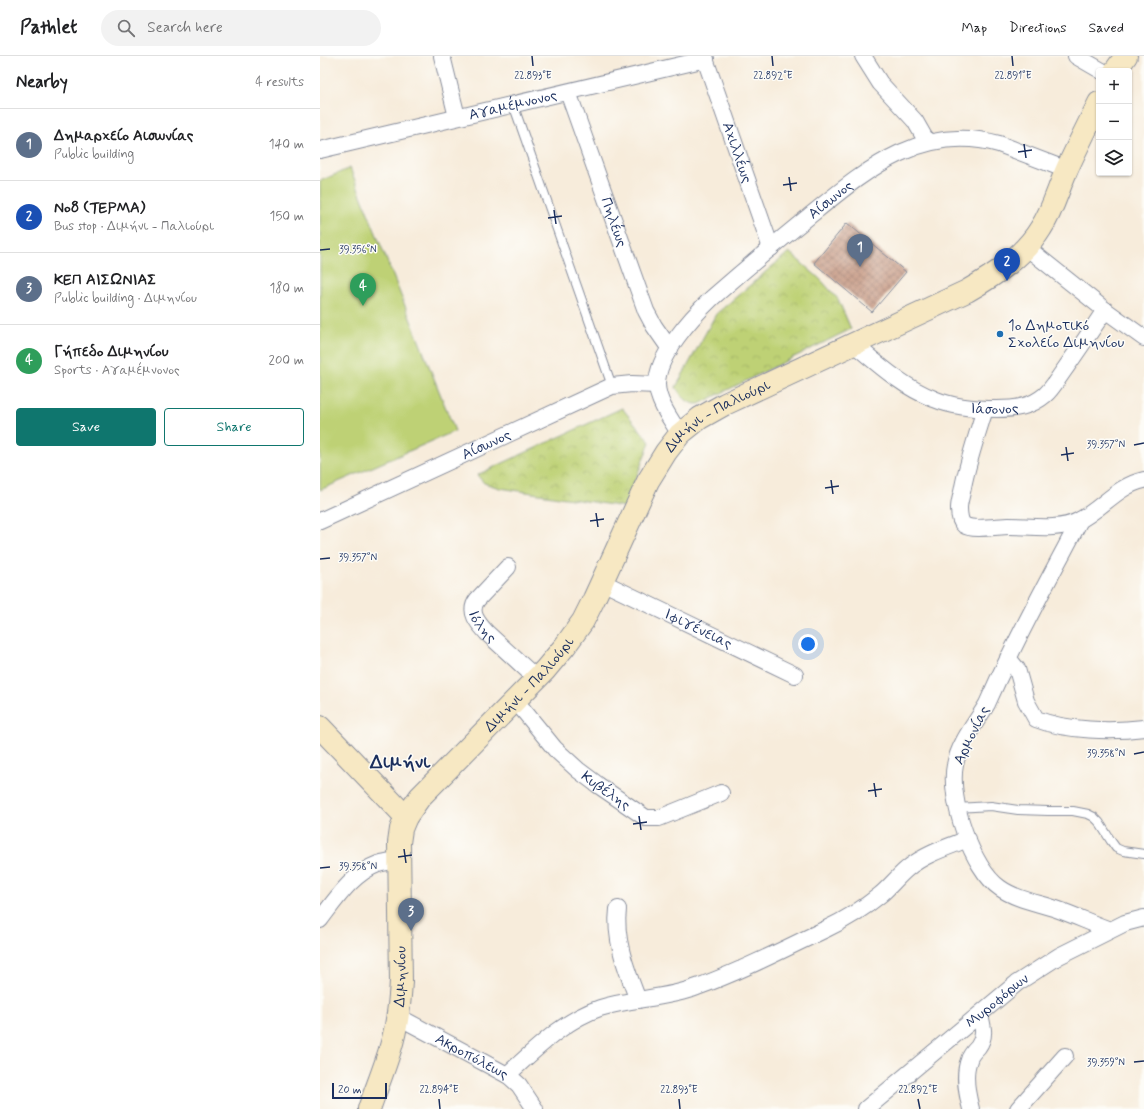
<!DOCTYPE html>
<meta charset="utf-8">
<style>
:root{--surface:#fff;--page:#f2f2f2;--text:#202124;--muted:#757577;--line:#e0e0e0;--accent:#0f766e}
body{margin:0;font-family:Mynerve,sans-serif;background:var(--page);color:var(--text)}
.controls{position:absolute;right:12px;top:12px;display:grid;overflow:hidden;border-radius:4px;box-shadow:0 1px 3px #0004}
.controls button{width:36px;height:36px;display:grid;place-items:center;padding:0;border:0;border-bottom:1px solid var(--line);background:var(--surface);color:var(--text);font:20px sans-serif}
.scale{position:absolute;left:12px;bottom:10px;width:55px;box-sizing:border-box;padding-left:4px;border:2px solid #1b2f5e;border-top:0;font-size:11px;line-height:14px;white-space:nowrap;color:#1b2f5e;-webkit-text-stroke:3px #fdfcf7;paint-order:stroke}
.you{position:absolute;left:488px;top:588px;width:14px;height:14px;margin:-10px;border:3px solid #fff;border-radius:50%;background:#1a73e8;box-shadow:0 0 0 6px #1a73e833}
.badge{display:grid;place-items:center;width:26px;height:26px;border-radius:50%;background:var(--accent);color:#fff;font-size:13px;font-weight:700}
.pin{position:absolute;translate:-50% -33px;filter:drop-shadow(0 1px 2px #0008)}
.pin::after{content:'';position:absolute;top:21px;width:14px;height:12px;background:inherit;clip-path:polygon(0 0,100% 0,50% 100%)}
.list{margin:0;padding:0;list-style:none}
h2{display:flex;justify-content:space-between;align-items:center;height:52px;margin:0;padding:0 16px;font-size:17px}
h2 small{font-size:13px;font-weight:400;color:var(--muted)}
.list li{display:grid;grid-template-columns:26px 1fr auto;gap:12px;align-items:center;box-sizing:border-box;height:72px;padding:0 16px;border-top:1px solid var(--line)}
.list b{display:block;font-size:15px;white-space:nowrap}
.list p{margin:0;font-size:13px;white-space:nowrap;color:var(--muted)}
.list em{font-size:13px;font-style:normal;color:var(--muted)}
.actions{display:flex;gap:8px;padding:12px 16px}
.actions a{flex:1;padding:9px 0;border:1px solid var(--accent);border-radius:4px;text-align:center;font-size:14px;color:var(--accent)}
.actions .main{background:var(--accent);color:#fff}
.icon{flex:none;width:22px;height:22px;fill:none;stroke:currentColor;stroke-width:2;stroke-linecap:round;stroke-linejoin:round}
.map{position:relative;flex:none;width:824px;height:1053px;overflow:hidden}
header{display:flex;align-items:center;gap:24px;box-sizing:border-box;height:56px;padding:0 20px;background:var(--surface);border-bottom:1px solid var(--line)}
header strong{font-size:19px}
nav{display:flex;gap:22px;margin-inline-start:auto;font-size:14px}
.search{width:280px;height:36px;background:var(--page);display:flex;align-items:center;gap:10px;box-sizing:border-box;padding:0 14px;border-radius:22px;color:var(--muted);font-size:15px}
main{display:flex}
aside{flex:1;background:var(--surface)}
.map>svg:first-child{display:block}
.park{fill:url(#park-crowns);stroke:#6c806a}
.pitch{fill:#bed175;stroke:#6c806a}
.building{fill:url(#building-cross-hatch)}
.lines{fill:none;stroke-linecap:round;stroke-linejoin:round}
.lane-casing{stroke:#898e9c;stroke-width:10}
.street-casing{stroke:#898e9c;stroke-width:18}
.secondary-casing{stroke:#898e9c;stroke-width:24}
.lane{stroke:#fff;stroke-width:8}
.street{stroke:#fff;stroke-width:16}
.secondary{stroke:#f7e8c3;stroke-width:22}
.ticks{fill:none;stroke:#1b2f5e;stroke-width:1.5}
.poi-dot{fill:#1f6fb2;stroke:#fdfcf7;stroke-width:1.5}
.labels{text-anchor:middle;stroke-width:3;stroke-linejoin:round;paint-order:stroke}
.street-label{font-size:15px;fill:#1b2f5e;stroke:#fdfcf7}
.poi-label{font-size:15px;fill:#1b2f5e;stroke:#fdfcf7;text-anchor:start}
.district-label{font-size:19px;font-weight:bold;fill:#1b2f5e;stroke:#fdfcf7}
.ticks-label{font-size:10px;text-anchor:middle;fill:#1b2f5e;stroke:#fdfcf7;stroke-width:3;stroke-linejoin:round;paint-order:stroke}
</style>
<header>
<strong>Pathlet</strong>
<div class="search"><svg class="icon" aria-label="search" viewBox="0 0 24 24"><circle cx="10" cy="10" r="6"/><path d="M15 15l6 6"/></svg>Search here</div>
<nav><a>Map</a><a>Directions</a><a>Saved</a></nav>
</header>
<main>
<aside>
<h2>Nearby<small>4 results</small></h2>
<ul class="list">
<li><span class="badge" style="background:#5c6f8a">1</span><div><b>Δημαρχείο Αισωνίας</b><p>Public building</p></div><em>140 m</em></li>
<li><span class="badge" style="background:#1a4fb4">2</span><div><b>Νο8 (ΤΕΡΜΑ)</b><p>Bus stop · Διμήνι - Παλιούρι</p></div><em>150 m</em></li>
<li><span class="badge" style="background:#5c6f8a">3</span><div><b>ΚΕΠ ΑΙΣΩΝΙΑΣ</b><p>Public building · Διμηνίου</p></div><em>180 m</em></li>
<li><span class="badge" style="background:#2e9e5b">4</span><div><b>Γήπεδο Διμηνίου</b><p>Sports · Αγαμέμνονος</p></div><em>200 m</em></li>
</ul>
<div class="actions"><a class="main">Save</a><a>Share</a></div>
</aside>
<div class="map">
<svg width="824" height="1053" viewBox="0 0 824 1053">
<defs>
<pattern id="park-crowns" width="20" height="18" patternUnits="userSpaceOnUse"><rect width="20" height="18" fill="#bed175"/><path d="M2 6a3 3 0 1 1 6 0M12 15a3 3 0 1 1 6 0" fill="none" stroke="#a3b468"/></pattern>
<pattern id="building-cross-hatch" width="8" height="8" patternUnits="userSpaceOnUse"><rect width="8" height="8" fill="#c89c87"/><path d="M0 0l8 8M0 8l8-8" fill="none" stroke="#a28072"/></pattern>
</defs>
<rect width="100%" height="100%" fill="#fdfcf7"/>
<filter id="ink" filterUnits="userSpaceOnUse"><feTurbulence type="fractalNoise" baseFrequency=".025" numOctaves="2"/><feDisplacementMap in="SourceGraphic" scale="8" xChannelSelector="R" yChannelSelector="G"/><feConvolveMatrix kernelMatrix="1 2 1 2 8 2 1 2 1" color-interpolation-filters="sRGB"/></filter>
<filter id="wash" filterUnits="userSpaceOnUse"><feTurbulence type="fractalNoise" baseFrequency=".012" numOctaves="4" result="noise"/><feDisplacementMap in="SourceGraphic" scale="16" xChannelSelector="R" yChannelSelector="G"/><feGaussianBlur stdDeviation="0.9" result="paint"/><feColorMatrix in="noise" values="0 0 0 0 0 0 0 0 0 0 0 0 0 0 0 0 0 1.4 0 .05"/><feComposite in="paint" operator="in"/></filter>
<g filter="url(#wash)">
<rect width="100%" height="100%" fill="#f7ecdb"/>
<g class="park">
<path d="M469,196L500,223L518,243L531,273L379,348C368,349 361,340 356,331L396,258Z"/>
<polygon points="302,352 330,386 305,451 180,432 164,427 157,419"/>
</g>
<polygon class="pitch" points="30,112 135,375 0,434 0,125"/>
<g id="blocks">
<polygon class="building" points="527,167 586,216 552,256 494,207"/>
</g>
</g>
<g filter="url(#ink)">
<use href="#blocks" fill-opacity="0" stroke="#898e9c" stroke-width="1"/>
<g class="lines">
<defs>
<g id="lane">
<polyline points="193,48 292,330"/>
<polyline points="637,752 671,750 698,754 728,755 753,755 768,758 774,761 779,766 791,785 796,792 803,795 824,798"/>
</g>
<g id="street">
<polyline points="122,0 137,61"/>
<path id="s1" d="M384,0L451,192"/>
<polyline points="543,0 560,27 595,65 607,86"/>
<polyline points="756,0 782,15"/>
<path id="s2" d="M248,36L326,255L334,270L350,293"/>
<path id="s3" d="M0,94L386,3"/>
<polyline points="706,191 785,254 824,282"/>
<path id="s4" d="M534,288C559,309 583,331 614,343C633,351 656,353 677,353C695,353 711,351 725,339C732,333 737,324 742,317C757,296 771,275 785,254"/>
<path d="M665,353C657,379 648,405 643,431C642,438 639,446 639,452C639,458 640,466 644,469C653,475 678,470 689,470C710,470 739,475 758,465C782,453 797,430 824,424"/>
<path id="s5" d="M360,378C351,364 337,345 337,328C337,299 372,261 392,242C423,215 455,188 487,162C544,116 600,66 679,88L747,114"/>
<path d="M760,464C736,510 711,555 689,601C681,617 674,632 667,648C656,667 639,687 635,709C628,742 652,813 680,832C697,844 720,847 739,854C756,860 773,868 790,874"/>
<path id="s6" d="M0,465L292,330L312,328L337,329"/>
<path id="s7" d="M188,511L157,544C148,556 158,567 167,577L216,622"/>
<path id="s8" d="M282,526L475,619"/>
<path d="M688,602L697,613L706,645L716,663C746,675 792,676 824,672"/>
<path id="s9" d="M195,644L235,693L258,714L278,729L326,762H339L401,737"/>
<path d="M298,853C294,884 307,915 318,944"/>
<path d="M0,864C16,843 33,817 58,808C65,806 73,805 79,803"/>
<path id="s10" d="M77,960L189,1020L199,1029L215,1053"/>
<path d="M187,1019C215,994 244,964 280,952C312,942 346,943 377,931C422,915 464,893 506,873C525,864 544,852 560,839C570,831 578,820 588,812C605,798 628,791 648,783"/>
<path id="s11" d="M546,1053L697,927L739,900L805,867L824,862"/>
<path d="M651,1053C647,1038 643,1019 649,1004C650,999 654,995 658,991C666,980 663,971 660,959"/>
<polyline points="698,1053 745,1000"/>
</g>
<g id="secondary">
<polyline points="795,15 806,0"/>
<polyline points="0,671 86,761"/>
<path id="s12" d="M49,1053C57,1030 67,1007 73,983C78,964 80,944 81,925L79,787L81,773L86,761L100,741L225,614L245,590L263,565L274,543L328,425L346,396L360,378L380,362L405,348L647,235C675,219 704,200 721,172C733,154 738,133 747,113C757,91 768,69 779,47"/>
</g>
</defs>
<use href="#lane" class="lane-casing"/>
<use href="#street" class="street-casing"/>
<use href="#secondary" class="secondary-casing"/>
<use href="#lane" class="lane"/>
<use href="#street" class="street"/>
<use href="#secondary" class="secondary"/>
</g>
</g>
<path class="ticks" d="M212,0L213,10M452,0L453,10M692,0L693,10M704,88L706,102M698,96L712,94M469,121L471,135M463,129L477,127M234,154L236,168M228,162L242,160M0,194L10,193M814,389L824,387M746,391L748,405M741,399L754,397M511,424L513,438M505,432L519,430M276,457L278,471M270,465L284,463M0,503L10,502M814,698L824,696M554,727L556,741M548,735L562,733M319,760L321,774M313,768L327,766M84,793L86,807M78,801L92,799M0,812L10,811M814,1006L824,1005M119,1043L120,1053M359,1043L360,1053M598,1043L600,1053"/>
<circle class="poi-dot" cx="680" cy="278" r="4"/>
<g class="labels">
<g class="street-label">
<text dy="5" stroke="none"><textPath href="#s3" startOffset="198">Αγαμέμνονος</textPath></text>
<text dy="5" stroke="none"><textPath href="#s1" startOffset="102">Αχιλλέως</textPath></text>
<text dy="5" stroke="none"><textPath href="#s5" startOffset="314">Αίσωνος</textPath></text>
<text dy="5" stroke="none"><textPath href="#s2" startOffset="138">Πηλέως</textPath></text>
<text dy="5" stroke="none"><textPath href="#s4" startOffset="159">Ιάσονος</textPath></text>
<text dy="5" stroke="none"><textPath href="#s12" startOffset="815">Διμήνι - Παλιούρι</textPath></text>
<text dy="5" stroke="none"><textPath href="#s6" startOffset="183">Αίσωνος</textPath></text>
<text dy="5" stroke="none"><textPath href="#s7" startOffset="75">Ιόλης</textPath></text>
<text dy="5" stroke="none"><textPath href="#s8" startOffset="107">Ιφιγένειας</textPath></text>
<text dy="5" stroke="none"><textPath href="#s12" startOffset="479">Διμήνι - Παλιούρι</textPath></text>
<text transform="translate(651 679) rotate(-64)" y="5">Αρμονίας</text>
<text dy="5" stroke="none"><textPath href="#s9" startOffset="129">Κυβέλης</textPath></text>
<text dy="5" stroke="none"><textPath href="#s12" startOffset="137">Διμηνίου</textPath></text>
<text dy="5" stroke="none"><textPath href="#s11" startOffset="170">Μυροφόρων</textPath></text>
<text dy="5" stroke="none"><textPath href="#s10" startOffset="85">Ακροπόλεως</textPath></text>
</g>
<g class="poi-label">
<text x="688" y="274">1ο Δημοτικό<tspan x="688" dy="17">Σχολείο Διμηνίου</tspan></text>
</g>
<g class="district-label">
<text x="80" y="712">Διμήνι</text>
</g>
</g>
<g class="ticks-label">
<text x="213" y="23">22.893°E</text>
<text x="453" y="23">22.892°E</text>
<text x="693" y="23">22.891°E</text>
<text x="38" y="197">39.356°N</text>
<text x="786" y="392">39.357°N</text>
<text x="38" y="505">39.357°N</text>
<text x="786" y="701">39.358°N</text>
<text x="38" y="814">39.358°N</text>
<text x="786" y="1010">39.359°N</text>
<text x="119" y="1037">22.894°E</text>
<text x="359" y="1037">22.893°E</text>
<text x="598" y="1037">22.892°E</text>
</g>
</svg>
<div class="controls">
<button>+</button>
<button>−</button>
<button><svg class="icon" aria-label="layers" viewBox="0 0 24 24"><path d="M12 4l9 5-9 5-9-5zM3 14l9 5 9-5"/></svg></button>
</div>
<div class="scale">20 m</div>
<div class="you"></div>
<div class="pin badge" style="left:540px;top:211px;background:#5c6f8a">1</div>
<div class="pin badge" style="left:687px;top:225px;background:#1a4fb4">2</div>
<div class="pin badge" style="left:91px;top:875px;background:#5c6f8a">3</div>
<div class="pin badge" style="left:43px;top:250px;background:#2e9e5b">4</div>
</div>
</main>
